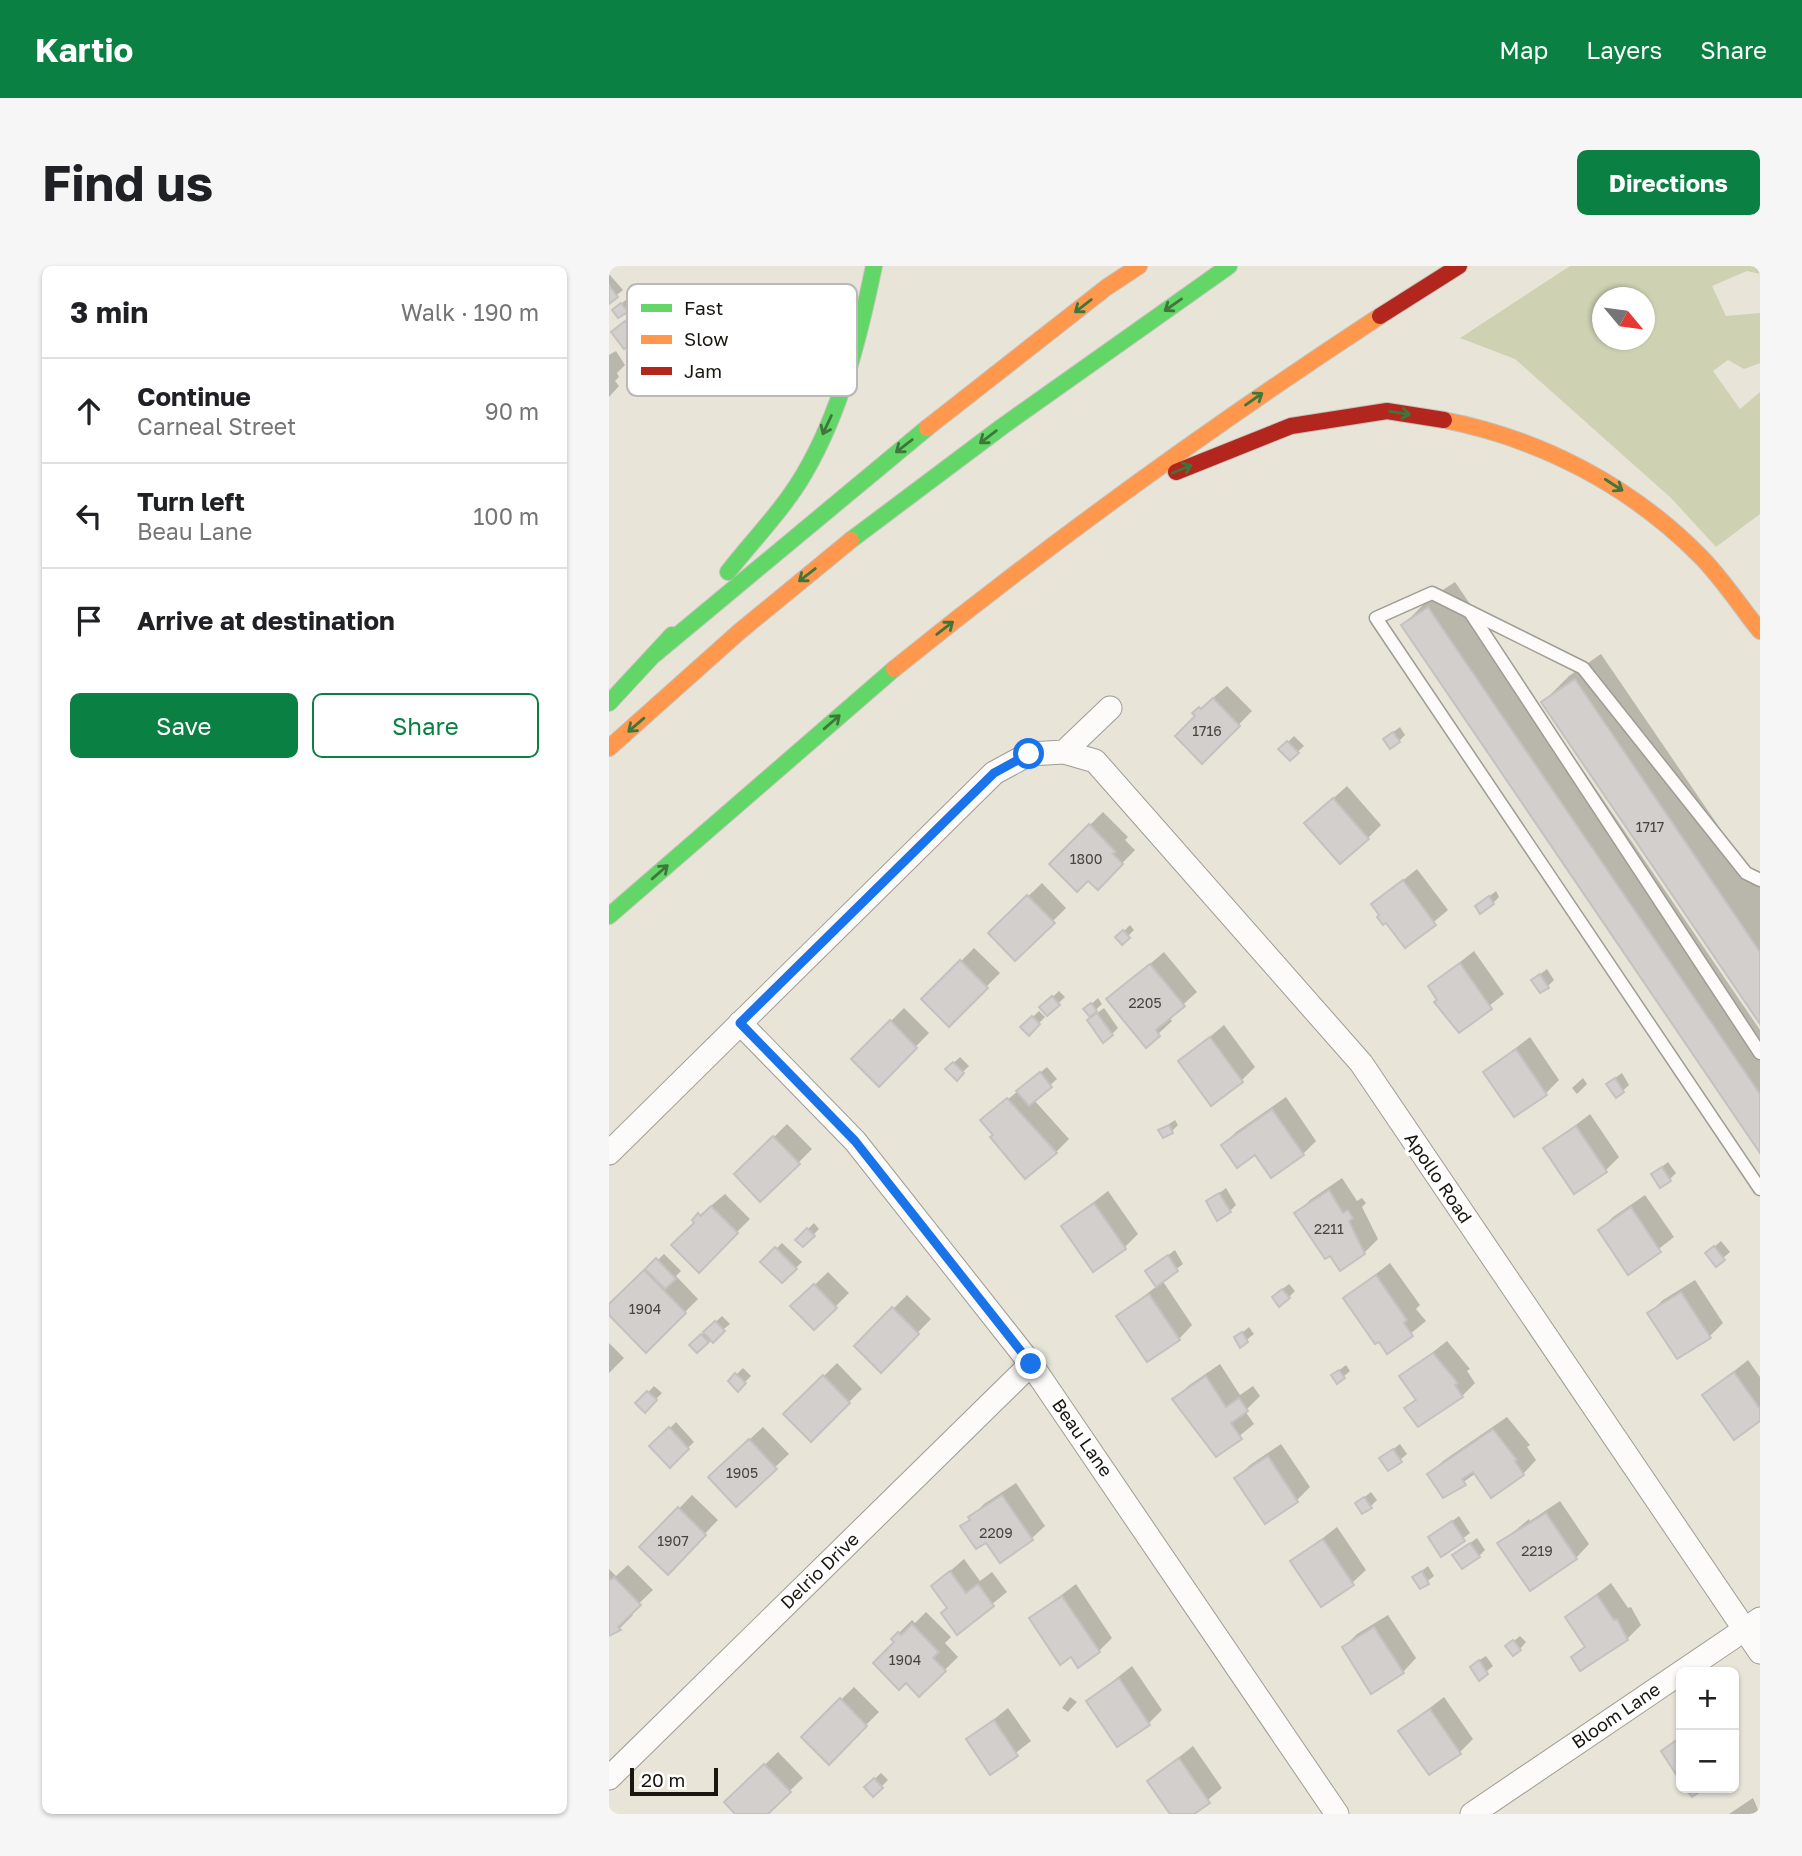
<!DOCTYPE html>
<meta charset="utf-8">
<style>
:root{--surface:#fff;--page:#f6f6f6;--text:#202124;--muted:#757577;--line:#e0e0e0;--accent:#0b8043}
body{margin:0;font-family:"Golos Text",sans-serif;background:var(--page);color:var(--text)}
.controls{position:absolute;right:21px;bottom:21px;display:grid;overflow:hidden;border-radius:10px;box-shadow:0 2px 5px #0004}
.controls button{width:63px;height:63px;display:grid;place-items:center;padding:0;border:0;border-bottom:2px solid var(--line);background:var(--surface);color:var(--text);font:35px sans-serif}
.compass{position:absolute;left:983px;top:21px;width:63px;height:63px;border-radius:50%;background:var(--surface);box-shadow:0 2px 5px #0004;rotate:119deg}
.scale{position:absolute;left:21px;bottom:18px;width:88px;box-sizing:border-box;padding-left:7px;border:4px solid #18160e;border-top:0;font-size:19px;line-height:24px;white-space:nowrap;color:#18160e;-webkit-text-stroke:5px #fff;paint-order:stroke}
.stop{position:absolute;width:21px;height:21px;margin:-16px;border:5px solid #1a73e8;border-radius:50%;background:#fff}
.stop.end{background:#1a73e8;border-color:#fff;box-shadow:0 2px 7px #0008}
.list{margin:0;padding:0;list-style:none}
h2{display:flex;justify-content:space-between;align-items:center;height:91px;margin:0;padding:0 28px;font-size:30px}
h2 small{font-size:23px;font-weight:400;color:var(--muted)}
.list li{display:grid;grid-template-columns:46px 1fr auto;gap:21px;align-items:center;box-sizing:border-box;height:105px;padding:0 28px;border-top:2px solid var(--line)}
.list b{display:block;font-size:26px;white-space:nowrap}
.list p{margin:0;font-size:23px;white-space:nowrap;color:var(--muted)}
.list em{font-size:23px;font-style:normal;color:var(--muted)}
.actions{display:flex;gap:14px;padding:21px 28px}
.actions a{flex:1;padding:16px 0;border:2px solid var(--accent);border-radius:10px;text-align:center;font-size:24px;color:var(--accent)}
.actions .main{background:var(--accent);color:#fff}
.icon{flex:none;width:38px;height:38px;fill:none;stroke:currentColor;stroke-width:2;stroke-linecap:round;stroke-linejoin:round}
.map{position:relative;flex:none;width:1151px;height:1548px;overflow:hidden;border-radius:10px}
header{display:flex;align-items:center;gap:42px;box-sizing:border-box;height:98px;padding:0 35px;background:var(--accent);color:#fff}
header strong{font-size:33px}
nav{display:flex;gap:38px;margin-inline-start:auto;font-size:24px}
.intro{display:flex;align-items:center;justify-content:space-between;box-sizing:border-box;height:168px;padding:0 42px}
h1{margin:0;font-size:49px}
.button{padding:18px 32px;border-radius:10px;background:var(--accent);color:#fff;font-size:24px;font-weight:700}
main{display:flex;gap:42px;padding:0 42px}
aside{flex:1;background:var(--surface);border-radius:10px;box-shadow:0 2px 5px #0004}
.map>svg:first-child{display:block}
.green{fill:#ced2b3;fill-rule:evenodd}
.shadow{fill:#0003}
.building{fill:#d2cfcd;stroke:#c4c1c0;stroke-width:2}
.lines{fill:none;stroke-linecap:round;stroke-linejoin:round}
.lane-casing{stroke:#9f9c94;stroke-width:15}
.street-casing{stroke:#9f9c94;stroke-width:25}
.fast-casing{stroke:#c4c2bc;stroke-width:18}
.slow-casing{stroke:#c4c2bc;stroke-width:18}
.jam-casing{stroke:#c4c2bc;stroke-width:18}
.lane{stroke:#fcfbf9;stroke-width:12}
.street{stroke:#fcfbf9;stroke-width:23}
.fast{stroke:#63d668;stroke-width:16}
.slow{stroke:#ff974d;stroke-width:16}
.jam{stroke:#b3261e;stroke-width:16}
.oneway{stroke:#3e763b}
.route{stroke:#1a73e8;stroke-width:9}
.labels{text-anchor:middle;stroke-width:7;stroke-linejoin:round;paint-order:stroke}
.number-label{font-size:14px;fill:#46443e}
.street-label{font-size:18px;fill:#18160e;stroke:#fff}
.key{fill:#fff;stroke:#bab9b7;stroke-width:2}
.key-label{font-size:19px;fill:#18160e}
</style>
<header>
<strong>Kartio</strong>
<nav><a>Map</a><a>Layers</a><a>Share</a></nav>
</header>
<div class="intro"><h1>Find us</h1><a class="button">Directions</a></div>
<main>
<aside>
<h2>3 min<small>Walk · 190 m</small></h2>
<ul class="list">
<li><svg class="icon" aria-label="ahead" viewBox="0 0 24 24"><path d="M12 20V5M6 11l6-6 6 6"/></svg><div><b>Continue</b><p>Carneal Street</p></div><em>90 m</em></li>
<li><svg class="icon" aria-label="left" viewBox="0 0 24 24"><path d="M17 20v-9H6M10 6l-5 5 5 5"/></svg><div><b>Turn left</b><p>Beau Lane</p></div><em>100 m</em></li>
<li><svg class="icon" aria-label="arrive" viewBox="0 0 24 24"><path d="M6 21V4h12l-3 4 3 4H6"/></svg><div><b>Arrive at destination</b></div></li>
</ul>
<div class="actions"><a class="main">Save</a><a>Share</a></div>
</aside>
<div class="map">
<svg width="1151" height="1548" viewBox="0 0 1151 1548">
<rect width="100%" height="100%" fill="#e8e4d8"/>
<path class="green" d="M961,0H1151V8L1138,5L1103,20L1117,50L1151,47V97L1135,103L1119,94L1104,105L1131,143L1151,126V248L1107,281L1062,232L906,93L851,72ZM994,32H1036V74H994Z"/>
<g class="shadow">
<polygon points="0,8 14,24 0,35"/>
<polygon points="19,32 24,38 17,44 12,38"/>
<polygon points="23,51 34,66 27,72 10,60"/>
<polygon points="7,85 16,99 8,107 10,111 6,115 10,120 0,131 0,89"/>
<polygon points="846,316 1151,764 1151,884 794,359 820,333"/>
<polygon points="992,388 1151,621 1151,755 934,436 960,410"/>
<polygon points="618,420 643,445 593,496 586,447"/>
<polygon points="791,461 796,469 790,475 783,467"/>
<polygon points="685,470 695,480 681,493 672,483"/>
<polygon points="738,520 772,559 759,572 697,557"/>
<polygon points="494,546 519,571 516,574 526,584 489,622 479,612 442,598"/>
<polygon points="808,603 839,644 796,680 765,638"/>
<polygon points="433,617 457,642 406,693 381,667"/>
<polygon points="887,625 890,631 884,637 868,640"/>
<polygon points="521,659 525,664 513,676 509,671"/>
<polygon points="365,682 391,707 340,758 315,733"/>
<polygon points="865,685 895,728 850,764 821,720"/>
<polygon points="555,686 588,726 560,751 563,755 537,779 500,733"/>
<polygon points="938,703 945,714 939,720 924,714"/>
<polygon points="450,725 456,731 438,748 433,741"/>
<polygon points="489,732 493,738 481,749 477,743"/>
<polygon points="295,742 320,767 270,818 244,793"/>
<polygon points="495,742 509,762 503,768 487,748"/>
<polygon points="430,745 436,751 420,767 413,761"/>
<polygon points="615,759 646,801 633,814 572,795"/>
<polygon points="921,771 950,814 936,828 876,806"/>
<polygon points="351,791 360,800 348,812 338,803"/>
<polygon points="438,801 448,813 425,834 460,873 447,886 386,868 374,854"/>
<polygon points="1013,807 1020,819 1008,830 1006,812"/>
<polygon points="974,812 978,818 968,828 963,822"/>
<polygon points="677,831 707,875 694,888 647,887 614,879 627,866"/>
<polygon points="981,848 1010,891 997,904 936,883"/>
<polygon points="566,854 569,859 563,865 551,864"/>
<polygon points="178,858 203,883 152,934 127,909"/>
<polygon points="1059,896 1067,907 1061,913 1044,908"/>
<polygon points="733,912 748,935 753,932 757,937 753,941 769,973 755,987 688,947 701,934"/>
<polygon points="617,922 627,939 621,945 599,936"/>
<polygon points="499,925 529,968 516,981 454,960"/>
<polygon points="116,928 141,953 90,1004 85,954"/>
<polygon points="1036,929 1065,971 1020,1006 991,964 1004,951"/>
<polygon points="205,957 210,963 194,979 188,974"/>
<polygon points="1112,975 1121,986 1114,992 1105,981"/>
<polygon points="173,977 193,996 173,1015 154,996"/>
<polygon points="566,984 574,998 553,1014 583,1059 570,1073 509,1050 548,1020 538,1005"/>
<polygon points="55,988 72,1005 67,1010 89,1033 37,1085 0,1046 0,1041"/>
<polygon points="781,997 811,1039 807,1043 817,1055 779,1086 736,1032"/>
<polygon points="219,1006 240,1027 205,1062 184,1040"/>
<polygon points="1086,1014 1114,1057 1101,1070 1040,1047 1054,1034"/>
<polygon points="680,1018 686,1025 680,1031 671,1025"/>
<polygon points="298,1029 322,1053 272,1104 247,1080"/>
<polygon points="113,1050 121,1058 88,1085 82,1079"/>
<polygon points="640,1061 645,1068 631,1079 627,1072"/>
<polygon points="838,1075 861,1103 858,1105 866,1117 853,1130 797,1142 807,1132 792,1111"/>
<polygon points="0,1077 15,1092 0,1107"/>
<polygon points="1139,1094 1151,1111 1151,1153 1125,1172 1095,1129"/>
<polygon points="228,1097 253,1123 202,1174 177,1148"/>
<polygon points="611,1098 631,1129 644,1120 651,1130 636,1145 645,1158 607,1189 566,1133 579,1120"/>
<polygon points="737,1099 741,1105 734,1111 724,1109"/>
<polygon points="134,1102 142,1110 129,1123 121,1115"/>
<polygon points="45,1120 53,1127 36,1144 29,1137"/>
<polygon points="898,1151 921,1179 918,1181 927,1194 914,1208 867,1207 835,1230 820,1208 834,1195"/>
<polygon points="67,1156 85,1176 61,1199 43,1180"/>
<polygon points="154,1161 180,1188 127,1238 114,1198"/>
<polygon points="672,1178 701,1221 688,1234 656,1255 627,1212 641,1199"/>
<polygon points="791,1178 798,1188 780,1203 773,1192"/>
<polygon points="407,1217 436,1260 422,1273 354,1260 375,1238"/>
<polygon points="762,1226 768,1234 762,1240 748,1237"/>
<polygon points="83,1229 109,1254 59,1306 33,1281"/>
<polygon points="951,1235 980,1278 967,1292 890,1278 920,1253 921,1255"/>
<polygon points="850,1250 861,1267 832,1289 821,1272"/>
<polygon points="728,1261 757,1304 743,1317 683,1296"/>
<polygon points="868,1272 876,1284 870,1290 852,1284"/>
<polygon points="355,1293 371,1315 383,1306 398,1326 348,1366 340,1341 324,1320"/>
<polygon points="19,1299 44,1324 21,1346 24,1349 11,1362 0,1368 0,1303 7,1310"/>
<polygon points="819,1300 825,1310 811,1321 805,1311"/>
<polygon points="1002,1317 1019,1342 1022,1341 1032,1359 1018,1373 971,1403 964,1391 977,1379 958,1351"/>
<polygon points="467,1318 503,1372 490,1385 463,1389 422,1352"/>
<polygon points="317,1346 342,1371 336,1377 349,1391 310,1429 297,1415 284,1373 303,1354 306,1357"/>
<polygon points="779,1349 807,1392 794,1406 735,1381 748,1368"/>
<polygon points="911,1370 917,1376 911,1383 899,1380"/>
<polygon points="877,1390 884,1400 870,1412 869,1395"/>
<polygon points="523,1400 553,1444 540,1457 479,1435"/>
<polygon points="245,1421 270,1446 220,1496 194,1471"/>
<polygon points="461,1431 468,1436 459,1446 453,1442"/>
<polygon points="835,1431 864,1473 851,1486 791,1465"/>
<polygon points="399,1442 422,1475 381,1507 359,1474"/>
<polygon points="1072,1469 1072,1512 1054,1486"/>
<polygon points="584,1480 613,1522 582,1548 563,1548 540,1515"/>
<polygon points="169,1486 194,1512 157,1548 129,1548 117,1536"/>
<polygon points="272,1507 279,1514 264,1529 257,1521"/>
<polygon points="1144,1532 1151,1548 1120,1548"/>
</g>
<g class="building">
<polygon points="0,19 9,31 0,38"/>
<polygon points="12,37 19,46 9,52 3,44"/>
<polygon points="16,55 29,73 15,83 2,66"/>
<polygon points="819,341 1151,828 1151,887 792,359"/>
<polygon points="966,413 1151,686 1151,758 932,436"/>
<polygon points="604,432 631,460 593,498 566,470 586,450 583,447 590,441 592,443"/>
<polygon points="784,466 791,476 781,483 774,473"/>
<polygon points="678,475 690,487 681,495 669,483"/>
<polygon points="724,532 760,573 731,598 695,557"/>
<polygon points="480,558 507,586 504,588 514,598 489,624 479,615 468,626 440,598"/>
<polygon points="794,614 827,659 796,682 777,657 774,659 768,651 770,649 762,638"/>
<polygon points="418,629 446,657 406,695 379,667"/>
<polygon points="880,630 885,638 871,648 866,640"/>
<polygon points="514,664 521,672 513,679 506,671"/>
<polygon points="351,694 379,722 340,761 312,733"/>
<polygon points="851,697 883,743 850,767 825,736 828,734 819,720"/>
<polygon points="541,698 576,740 547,764 551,770 537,782 497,733"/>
<polygon points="931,708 940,722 931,727 922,714"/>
<polygon points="443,730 451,739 438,750 430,741"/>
<polygon points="482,737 488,745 481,751 474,743"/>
<polygon points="488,747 504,769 494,777 478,754"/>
<polygon points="423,750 431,758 420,770 411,761"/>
<polygon points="281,754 308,782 270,821 242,793"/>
<polygon points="601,771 634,816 602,840 569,795"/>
<polygon points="907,783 938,829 905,851 874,806"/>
<polygon points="344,796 355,807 348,815 336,803"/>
<polygon points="431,806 443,821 420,840 407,825"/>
<polygon points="1006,812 1015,826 1007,832 997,818"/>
<polygon points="398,832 448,887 416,913 381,871 384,869 371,854"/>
<polygon points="663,843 695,889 662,912 646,889 628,902 612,879"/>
<polygon points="560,859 564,867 554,872 549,864"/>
<polygon points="967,860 998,906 965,928 934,882"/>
<polygon points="164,870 191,898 151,936 125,908"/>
<polygon points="1053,901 1062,915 1051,922 1042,908"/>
<polygon points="720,924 734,947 739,944 744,952 740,955 756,988 731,1005 721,990 716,993 685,947"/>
<polygon points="610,927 622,946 608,955 597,935"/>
<polygon points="485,937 517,983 484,1006 452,960"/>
<polygon points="102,940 129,967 90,1007 62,979 85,957 83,954 89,947 92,950"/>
<polygon points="1022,941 1052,986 1019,1009 989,964"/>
<polygon points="198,962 206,970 194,981 186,974"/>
<polygon points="1105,980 1116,994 1107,1001 1096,987"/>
<polygon points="166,981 188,1003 173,1017 151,996"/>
<polygon points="559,989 569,1005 547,1021 536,1005"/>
<polygon points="47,992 67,1013 56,1023 36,1003"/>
<polygon points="35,1004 77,1047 37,1087 0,1049 0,1038"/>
<polygon points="767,1009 798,1054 795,1057 804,1070 778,1088 770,1076 766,1078 734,1032"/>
<polygon points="205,1018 228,1042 205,1064 181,1040"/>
<polygon points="673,1023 681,1032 670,1041 663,1031"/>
<polygon points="1072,1026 1102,1072 1068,1093 1038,1047"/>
<polygon points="540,1028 571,1074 538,1096 507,1050"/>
<polygon points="283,1041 310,1068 272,1107 245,1080"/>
<polygon points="106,1055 116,1065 104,1077 94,1066"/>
<polygon points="633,1066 639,1076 631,1082 625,1071"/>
<polygon points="92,1068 100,1076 88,1087 80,1079"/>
<polygon points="824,1087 849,1117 846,1119 854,1131 809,1161 795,1142 807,1134 790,1110"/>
<polygon points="730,1104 736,1112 728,1118 722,1109"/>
<polygon points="1125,1106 1151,1143 1151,1155 1125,1174 1093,1129"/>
<polygon points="126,1107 137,1117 129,1126 119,1115"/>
<polygon points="214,1109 241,1137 202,1176 174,1148"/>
<polygon points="597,1110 617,1141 630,1132 639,1145 622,1157 633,1173 607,1191 563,1133"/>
<polygon points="38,1125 48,1134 36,1147 26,1137"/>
<polygon points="60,1161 80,1183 61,1202 40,1180"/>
<polygon points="884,1163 908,1194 906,1195 915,1209 882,1232 864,1206 853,1213 857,1219 834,1232 818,1208"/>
<polygon points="140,1173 168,1203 127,1241 99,1211"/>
<polygon points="784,1183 793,1196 779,1205 770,1192"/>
<polygon points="659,1190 689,1236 656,1258 625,1212"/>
<polygon points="393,1229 424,1274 391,1297 377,1277 367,1283 351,1260 361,1254 359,1251"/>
<polygon points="755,1231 763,1242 753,1248 746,1237"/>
<polygon points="69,1241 97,1269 59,1309 30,1281"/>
<polygon points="937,1247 968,1293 921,1325 888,1277"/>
<polygon points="843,1255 856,1275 832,1291 819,1271"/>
<polygon points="714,1273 745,1319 712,1341 681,1295"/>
<polygon points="861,1277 871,1291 853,1303 843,1289"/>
<polygon points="341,1305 357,1327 369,1318 385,1340 348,1369 332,1347 338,1342 322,1320"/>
<polygon points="813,1305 820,1318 811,1323 803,1311"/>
<polygon points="5,1311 32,1339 9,1361 12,1364 0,1370 0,1315"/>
<polygon points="988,1329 1005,1354 1008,1353 1019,1374 971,1405 962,1391 976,1381 956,1351"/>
<polygon points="453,1330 491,1386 469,1402 462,1391 451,1399 420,1352"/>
<polygon points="303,1358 330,1386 324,1392 337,1405 310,1431 297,1417 290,1424 264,1397 285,1376 282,1373 289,1366 292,1369"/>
<polygon points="765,1361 795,1407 762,1428 733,1381"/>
<polygon points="904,1374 912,1384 904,1390 896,1380"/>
<polygon points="870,1394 879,1408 870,1415 861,1401"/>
<polygon points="510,1412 541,1459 508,1481 477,1435"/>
<polygon points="231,1432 258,1460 220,1499 192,1471"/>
<polygon points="821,1443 852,1488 820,1509 789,1465"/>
<polygon points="385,1454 409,1490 381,1509 357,1473"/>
<polygon points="1072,1471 1072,1516 1052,1485"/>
<polygon points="570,1492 601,1537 585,1548 561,1548 538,1515"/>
<polygon points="155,1498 182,1526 159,1548 126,1548 115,1536"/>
<polygon points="265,1512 274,1522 264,1531 255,1521"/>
<polygon points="1076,1522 1096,1522 1083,1531"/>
</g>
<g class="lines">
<defs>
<g id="lane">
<polyline points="861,346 1151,787"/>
<polyline points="1151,614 1137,607 974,402 823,327 767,352 1151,923"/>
</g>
<g id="street">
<polyline points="455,486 486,495 752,797 1151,1386"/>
<polyline points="131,757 246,875 422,1098 728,1548"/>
<polyline points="0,887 385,507 420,488 455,486 501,442"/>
<polyline points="0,1512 422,1098"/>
<polyline points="863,1548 1151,1353"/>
</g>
<g id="fast">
<polyline points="242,274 394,160 620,0"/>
<path d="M119,306C144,274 174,244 195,208C232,145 250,72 265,0"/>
<polyline points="46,388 318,162"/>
<polyline points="0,437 63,369"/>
<polyline points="0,650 285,403"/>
</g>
<g id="slow">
<path d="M835,154C932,173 1022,220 1091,290C1113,312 1131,340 1151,365"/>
<polyline points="318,162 498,21 530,0"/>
<path d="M285,403C441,277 603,160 771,50"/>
<polyline points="0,482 130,366 242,274"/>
</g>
<g id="jam">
<polyline points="771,50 850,0"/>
<polyline points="567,206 682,160 778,145 835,154"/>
</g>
</defs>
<use href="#lane" class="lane-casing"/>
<use href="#street" class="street-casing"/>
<use href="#fast" class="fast-casing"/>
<use href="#slow" class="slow-casing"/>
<use href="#jam" class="jam-casing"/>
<use href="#lane" class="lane"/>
<use href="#street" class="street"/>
<use href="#fast" class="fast"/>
<use href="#slow" class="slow"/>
<use href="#jam" class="jam"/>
</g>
<defs><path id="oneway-shaft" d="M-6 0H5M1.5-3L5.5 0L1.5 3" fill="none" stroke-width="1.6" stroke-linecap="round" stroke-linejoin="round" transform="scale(1.75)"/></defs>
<g class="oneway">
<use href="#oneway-shaft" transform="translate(564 39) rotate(145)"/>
<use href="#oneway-shaft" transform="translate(474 40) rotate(142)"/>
<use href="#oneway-shaft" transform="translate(645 133) rotate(-35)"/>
<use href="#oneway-shaft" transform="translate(791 147) rotate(9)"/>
<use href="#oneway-shaft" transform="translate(218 159) rotate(115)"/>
<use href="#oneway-shaft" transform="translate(379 171) rotate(143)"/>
<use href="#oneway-shaft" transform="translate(295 180) rotate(142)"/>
<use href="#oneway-shaft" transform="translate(573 203) rotate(-22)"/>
<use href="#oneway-shaft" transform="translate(1005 219) rotate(33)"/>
<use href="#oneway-shaft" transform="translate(198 309) rotate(142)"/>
<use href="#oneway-shaft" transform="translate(336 362) rotate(-38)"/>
<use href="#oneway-shaft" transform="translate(223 456) rotate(-41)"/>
<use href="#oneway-shaft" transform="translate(27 459) rotate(139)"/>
<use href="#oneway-shaft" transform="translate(51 606) rotate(-41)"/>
</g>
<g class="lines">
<polyline class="route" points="420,488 385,507 131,757 246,875 422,1098"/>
</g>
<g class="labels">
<g class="number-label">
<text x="598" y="470">1716</text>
<text x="1041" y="566">1717</text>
<text x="477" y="598">1800</text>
<text x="536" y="742">2205</text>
<text x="720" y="968">2211</text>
<text x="36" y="1048">1904</text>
<text x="133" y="1212">1905</text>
<text x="387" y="1272">2209</text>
<text x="64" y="1280">1907</text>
<text x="928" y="1290">2219</text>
<text x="296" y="1399">1904</text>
</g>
<g class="street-label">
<text transform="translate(829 912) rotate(56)" y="6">Apollo Road</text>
<text transform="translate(473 1172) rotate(55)" y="6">Beau Lane</text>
<text transform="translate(211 1305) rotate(-44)" y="6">Delrio Drive</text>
<text transform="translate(1007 1450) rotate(-34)" y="6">Bloom Lane</text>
</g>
</g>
<rect x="18" y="18" width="230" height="112" rx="10" class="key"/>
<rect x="32" y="38" width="31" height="8" fill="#63d668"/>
<rect x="32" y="69" width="31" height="9" fill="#ff974d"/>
<rect x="32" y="101" width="31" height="8" fill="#b3261e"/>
<g class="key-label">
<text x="75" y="49">Fast</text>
<text x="75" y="80">Slow</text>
<text x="75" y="112">Jam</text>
</g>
</svg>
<div class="controls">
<button>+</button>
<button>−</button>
</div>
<svg class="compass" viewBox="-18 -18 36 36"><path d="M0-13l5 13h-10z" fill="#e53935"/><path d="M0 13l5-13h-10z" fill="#757577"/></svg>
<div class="scale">20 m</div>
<div class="stop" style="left:420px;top:488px"></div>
<div class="stop end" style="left:422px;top:1098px"></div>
</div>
</main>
